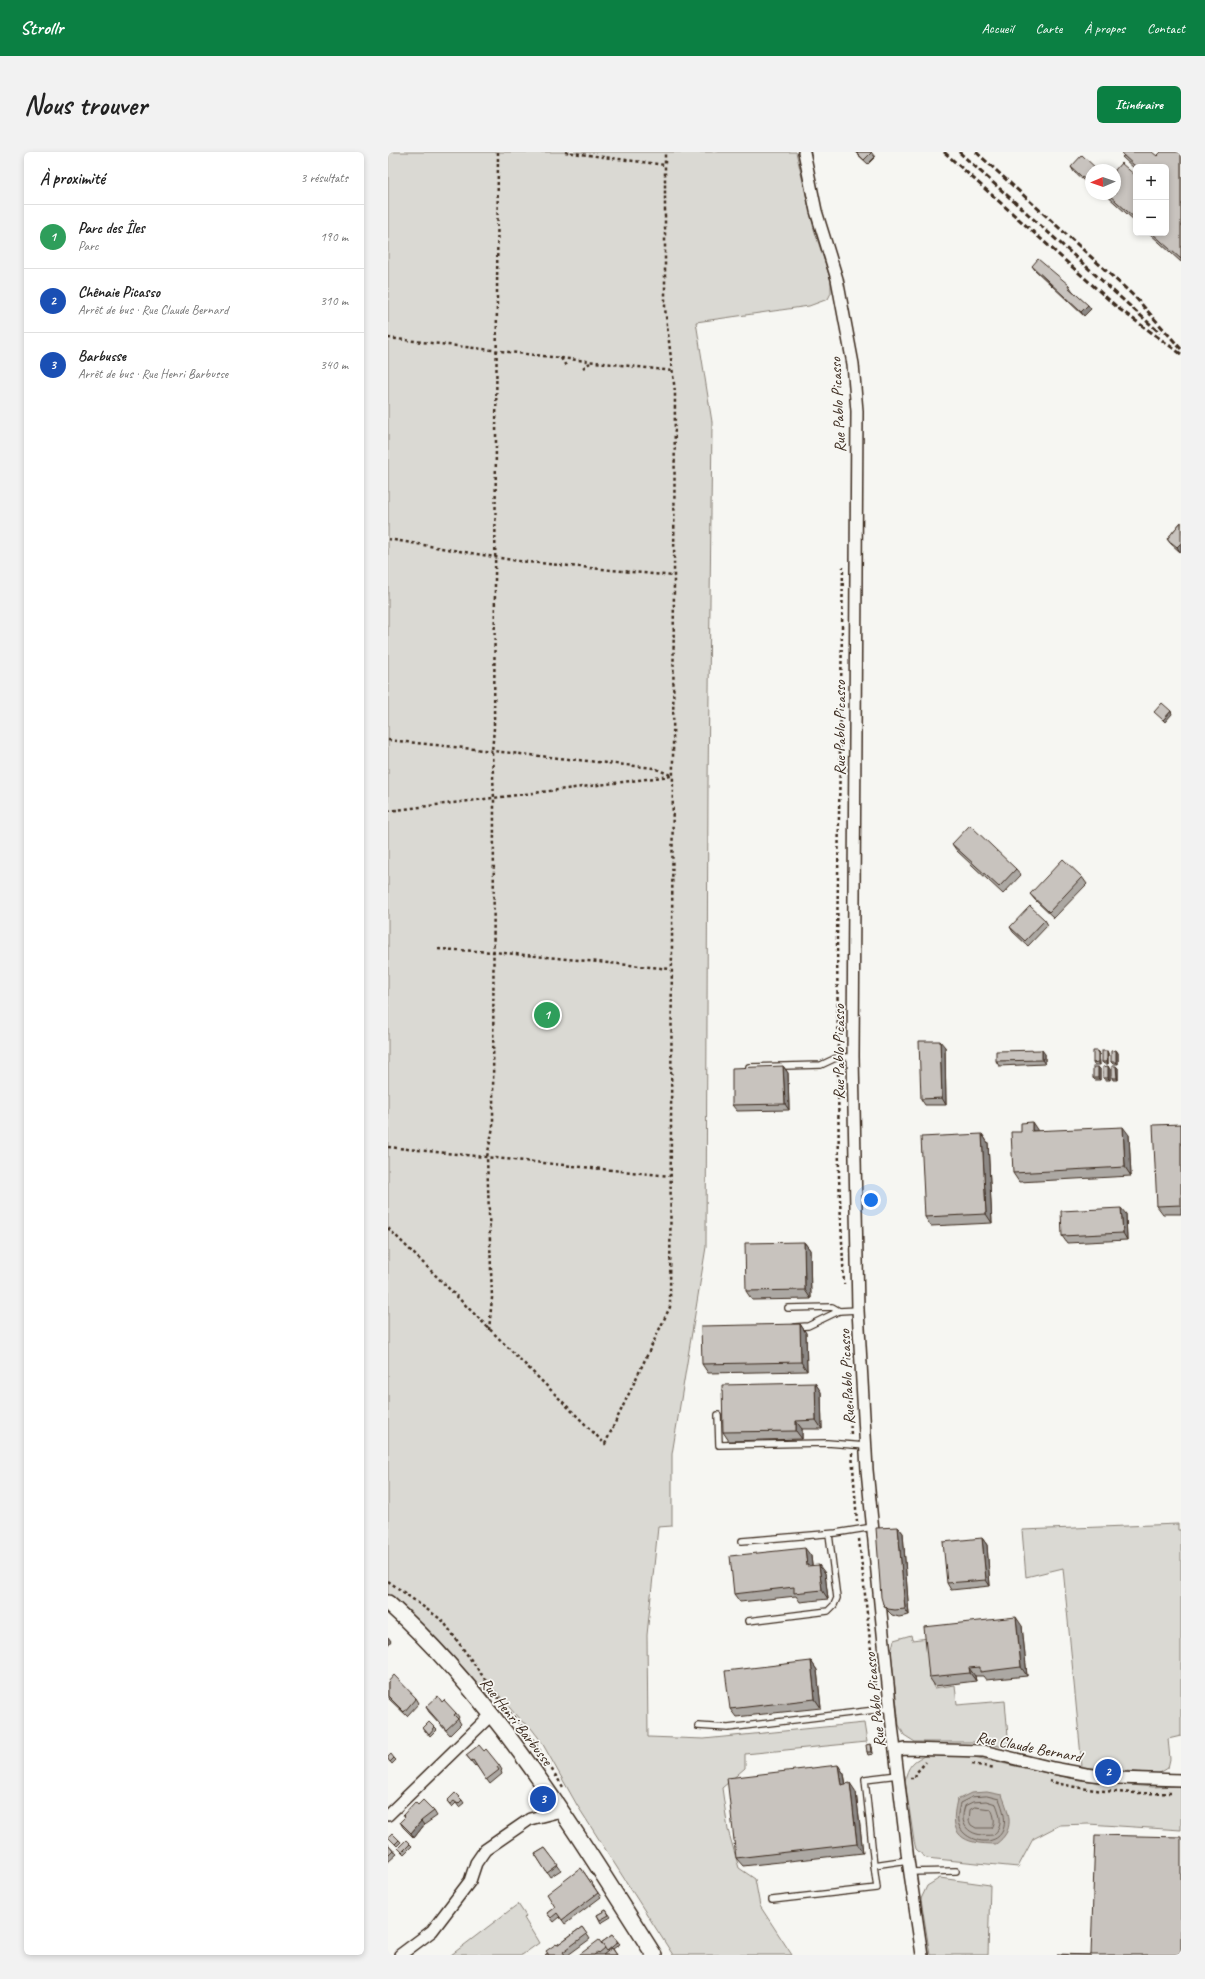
<!DOCTYPE html>
<html lang="fr">
<meta charset="utf-8">
<style>
:root{--surface:#fff;--page:#f2f2f2;--text:#222;--muted:#767676;--line:#e0e0e0;--accent:#0b8043}
body{margin:0;font-family:Caveat,sans-serif;background:var(--page);color:var(--text)}
.controls{position:absolute;right:12px;top:12px;display:grid;overflow:hidden;border-radius:6px;box-shadow:0 2px 6px #0003}
.controls button{width:36px;height:36px;display:grid;place-items:center;padding:0;border:0;border-bottom:1px solid var(--line);background:var(--surface);color:var(--text);font:20px sans-serif}
.compass{position:absolute;left:697px;top:12px;width:36px;height:36px;border-radius:50%;background:var(--surface);box-shadow:0 2px 6px #0003;rotate:268deg}
.you{position:absolute;left:483px;top:1048px;width:14px;height:14px;margin:-10px;border:3px solid #fff;border-radius:50%;background:#1a73e8;box-shadow:0 0 0 6px #1a73e833}
.badge{display:grid;place-items:center;width:26px;height:26px;border-radius:50%;background:var(--accent);color:#fff;font-size:13px;font-weight:700}
.pin{position:absolute;translate:-50% -50%;border:2px solid #fff;box-shadow:0 1px 4px #0006}
.list{margin:0;padding:0;list-style:none}
h2{display:flex;justify-content:space-between;align-items:center;height:52px;margin:0;padding:0 16px;font-size:17px}
h2 small{font-size:13px;font-weight:400;color:var(--muted)}
.list li{display:grid;grid-template-columns:26px 1fr auto;gap:12px;align-items:center;box-sizing:border-box;height:64px;padding:0 16px;border-top:1px solid var(--line)}
.list b{display:block;font-size:15px;white-space:nowrap}
.list p{margin:0;font-size:13px;white-space:nowrap;color:var(--muted)}
.list em{font-size:13px;font-style:normal;color:var(--muted)}
.map{position:relative;flex:none;width:793px;height:1803px;overflow:hidden;border-radius:6px}
header{display:flex;align-items:center;gap:24px;box-sizing:border-box;height:56px;padding:0 20px;background:var(--accent);color:#fff}
header strong{font-size:19px}
nav{display:flex;gap:22px;margin-inline-start:auto;font-size:14px}
.intro{display:flex;align-items:center;justify-content:space-between;box-sizing:border-box;height:96px;padding:0 24px}
h1{margin:0;font-size:28px}
.button{padding:10px 18px;border-radius:6px;background:var(--accent);color:#fff;font-size:14px;font-weight:700}
main{display:flex;gap:24px;padding:0 24px}
aside{flex:1;background:var(--surface);border-radius:6px;box-shadow:0 2px 6px #0003}
.map>svg:first-child{display:block}
.green{fill:#dad9d3;stroke:#8a8278}
.water{fill:#b6b0a9;stroke:#857a71}
.lines{fill:none;stroke-linecap:round;stroke-linejoin:round}
.shore{stroke:#6c6056;stroke-width:1}
.lane-casing{stroke:#3b2a1e;stroke-width:8}
.street-casing{stroke:#3b2a1e;stroke-width:14}
.secondary-casing{stroke:#3b2a1e;stroke-width:18}
.path{stroke:#3b2a1e;stroke-width:2.5;stroke-dasharray:3 3;stroke-linecap:butt}
.lane{stroke:#f6f6f2;stroke-width:5.5}
.street{stroke:#f6f6f2;stroke-width:11}
.secondary{stroke:#f6f6f2;stroke-width:15}
.rail{stroke:#3b2a1e;stroke-width:3;stroke-dasharray:6 3;stroke-linecap:butt}
.wall{fill:#aca8a3;stroke:#3b2a1e}
.shaded-wall{fill:#8c8885;stroke:#3b2a1e}
.building{fill:#c8c3be;stroke:#3b2a1e}
.labels{text-anchor:middle;stroke-width:3.5;stroke-linejoin:round;paint-order:stroke}
.street-label{font-size:16px;fill:#3b2a1e;stroke:#f6f6f2}
</style>
<header>
<strong>Strollr</strong>
<nav><a>Accueil</a><a>Carte</a><a>À propos</a><a>Contact</a></nav>
</header>
<div class="intro"><h1>Nous trouver</h1><a class="button">Itinéraire</a></div>
<main>
<aside>
<h2>À proximité<small>3 résultats</small></h2>
<ul class="list">
<li><span class="badge" style="background:#2e9e5b">1</span><div><b>Parc des Îles</b><p>Parc</p></div><em>190 m</em></li>
<li><span class="badge" style="background:#1a4fb4">2</span><div><b>Chênaie Picasso</b><p>Arrêt de bus · Rue Claude Bernard</p></div><em>310 m</em></li>
<li><span class="badge" style="background:#1a4fb4">3</span><div><b>Barbusse</b><p>Arrêt de bus · Rue Henri Barbusse</p></div><em>340 m</em></li>
</ul>
</aside>
<div class="map">
<svg width="793" height="1803" viewBox="0 0 793 1803">
<rect width="100%" height="100%" fill="#f6f6f2"/>
<filter id="ink" filterUnits="userSpaceOnUse"><feTurbulence type="fractalNoise" baseFrequency=".025" numOctaves="2"/><feDisplacementMap in="SourceGraphic" scale="8" xChannelSelector="R" yChannelSelector="G"/><feConvolveMatrix kernelMatrix="1 2 1 2 8 2 1 2 1" color-interpolation-filters="sRGB"/></filter>
<g filter="url(#ink)">
<g class="green">
<polygon points="0,0 408,0 426,77 443,129 443,141 440,147 421,154 308,170 324,270 320,631 318,1095 284,1302 284,1374 270,1375 259,1483 260,1585 316,1587 476,1571 479,1590 357,1602 357,1616 334,1636 340,1678 351,1716 367,1727 372,1754 404,1803 285,1803 189,1653 153,1589 143,1576 132,1568 107,1538 96,1546 30,1470 0,1443"/>
<polygon points="790,1372 790,1378 793,1378 793,1584 780,1587 782,1607 780,1616 770,1622 694,1615 675,1416 638,1425 634,1378"/>
<polygon points="523,1483 524,1488 540,1486 546,1536 567,1533 569,1553 617,1549 621,1596 592,1590 527,1590 516,1583 511,1573 503,1500 506,1488"/>
<path d="M541,1603L586,1605L691,1628L720,1631L764,1635L793,1634V1678L700,1672L672,1673L645,1687L630,1715L538,1706L528,1697L526,1689L517,1629C519,1615 526,1606 541,1603Z"/>
<polygon points="552,1726 602,1733 600,1803 542,1803 533,1747 539,1734"/>
<polygon points="130,1752 138,1764 136,1766 151,1791 134,1803 63,1803"/>
</g>
<path class="water" d="M599,1640L614,1643C622,1663 627,1678 608,1692C574,1692 560,1684 569,1648L583,1641Z"/>
<g class="lines">
<g class="shore">
<path d="M599,1644L611,1647C634,1700 578,1696 571,1673C568,1666 571,1658 572,1651L584,1645Z"/>
<path d="M585,1650L598,1649L608,1652C612,1662 616,1675 605,1683C585,1685 569,1677 577,1654Z"/>
<path d="M587,1655L603,1657C606,1663 608,1670 604,1676H588L583,1673L581,1669L582,1658Z"/>
</g>
<defs>
<g id="lane">
<polyline points="361,915 433,913 450,905 465,905"/>
<polyline points="400,1156 444,1155 451,1159"/>
<polyline points="407,1175 420,1174 451,1159 470,1158"/>
<polyline points="330,1263 331,1293 439,1291 478,1294"/>
<polyline points="354,1389 448,1381 485,1375"/>
<polyline points="360,1469 440,1459 446,1453 449,1446 441,1382"/>
<polyline points="310,1574 340,1576 503,1556"/>
<polyline points="510,1623 477,1627 486,1713 520,1708"/>
<polyline points="522,1720 568,1719"/>
<polyline points="384,1748 489,1736 486,1713"/>
</g>
<g id="street">
<polyline points="416,0 428,59 449,127 465,212 469,259 465,905 470,1158 479,1318 504,1573 520,1708 534,1803"/>
<polyline points="508,1599 517,1597 595,1599 665,1616 698,1622 729,1626 793,1628"/>
<polyline points="0,1663 103,1563"/>
<polyline points="12,1803 44,1779 82,1729 88,1711 97,1698 142,1667 173,1659"/>
</g>
<path id="secondary" d="M0,1451C110,1550 187,1679 266,1803"/>
</defs>
<use href="#lane" class="lane-casing"/>
<use href="#street" class="street-casing"/>
<use href="#secondary" class="secondary-casing"/>
<g class="path">
<polyline points="177,0 277,13"/>
<polyline points="0,186 285,219"/>
<polyline points="173,206 178,214"/>
<polyline points="195,216 202,211"/>
<polyline points="0,387 130,409 286,424"/>
<polyline points="0,588 266,616 285,624"/>
<polyline points="0,659 283,624"/>
<polyline points="50,797 106,800 283,817"/>
<polyline points="450,896 449,787 455,415"/>
<polyline points="450,915 451,1026 456,1132"/>
<polyline points="0,995 282,1024"/>
<polyline points="0,1076 217,1292 282,1155 287,240 277,156 277,0"/>
<polyline points="101,1178 104,1146 99,1005 105,975 106,647 104,600 106,576 110,0"/>
<polyline points="461,1237 463,1284"/>
<polyline points="464,1301 469,1370"/>
<polyline points="471,1387 487,1535"/>
<polyline points="0,1429 55,1469 117,1555 143,1585 175,1635"/>
<polyline points="584,1612 607,1616"/>
<polyline points="522,1626 527,1626 528,1621 538,1610"/>
<path d="M661,1629C701,1640 743,1642 785,1641"/>
</g>
<use href="#lane" class="lane"/>
<use href="#street" class="street"/>
<use href="#secondary" class="secondary"/>
<g class="rail">
<polyline points="556,0 730,156 793,202"/>
<polyline points="571,0 772,181"/>
<polyline points="588,0 747,145 793,197"/>
</g>
</g>
<g class="wall">
<polygon points="467,0 483,0 487,5 480,12"/>
<polygon points="793,0 793,110 761,81 778,81 778,15 748,15 748,18 734,5 735,4 769,4"/>
<polygon points="683,15 703,18 703,35 686,20"/>
<polygon points="748,24 748,70 717,42 727,42"/>
<polygon points="644,114 681,133 684,138 703,157 696,164 647,118"/>
<polygon points="793,370 792,400 782,391 779,387"/>
<polygon points="564,692 628,717 633,723 615,742 569,699"/>
<polygon points="694,725 699,732 666,766 647,748 642,742"/>
<polygon points="657,768 660,773 640,794 625,780 622,775"/>
<polygon points="557,895 558,953 537,953 533,947"/>
<polygon points="728,898 730,901 730,912 725,912 723,910"/>
<polygon points="711,901 712,913 706,913 705,911"/>
<polygon points="720,901 720,912 716,912 714,910"/>
<polygon points="657,902 657,912 611,914 608,909"/>
<polygon points="395,914 400,921 401,958 349,959 344,953"/>
<polygon points="728,914 730,916 730,928 725,928 724,926"/>
<polygon points="712,917 712,928 707,928 705,926"/>
<polygon points="722,917 722,928 717,928 715,926"/>
<polygon points="793,972 793,1062 775,1062 769,1054"/>
<polygon points="650,979 741,983 743,1024 631,1030 625,1021"/>
<polygon points="594,982 600,991 604,1071 543,1074 537,1065"/>
<polygon points="738,1062 739,1088 679,1091 674,1084"/>
<polygon points="416,1090 422,1098 423,1147 364,1148 358,1139"/>
<polygon points="412,1172 418,1181 419,1219 320,1221 314,1212"/>
<polygon points="427,1231 433,1240 434,1277 414,1277 414,1287 341,1289 335,1280"/>
<polygon points="510,1375 515,1381 521,1463 511,1465 504,1463 500,1459 495,1452"/>
<polygon points="594,1386 599,1393 602,1434 563,1438 559,1431"/>
<polygon points="423,1404 424,1413 437,1421 440,1447 412,1450 408,1444 352,1450 346,1442"/>
<polygon points="634,1474 639,1524 598,1528 595,1524 587,1524 588,1529 547,1534 541,1525"/>
<polygon points="423,1509 429,1518 433,1556 348,1565 342,1557"/>
<polygon points="0,1530 28,1546 31,1551 19,1564 0,1546"/>
<polygon points="38,1555 68,1561 71,1565 70,1567 73,1572 62,1583 41,1560"/>
<polygon points="35,1576 47,1576 49,1578 42,1585"/>
<polygon points="482,1592 484,1595 485,1602 480,1603 479,1600"/>
<polygon points="96,1599 111,1613 114,1618 113,1619 114,1622 102,1632 88,1613 87,1614 78,1603"/>
<polygon points="6,1606 8,1608 4,1612 0,1607"/>
<polygon points="450,1613 456,1622 458,1632 468,1640 475,1701 355,1714 348,1706"/>
<polygon points="74,1648 76,1651 71,1655 68,1651 64,1655 59,1649"/>
<polygon points="30,1653 46,1659 49,1664 36,1673 26,1686 15,1675 12,1670 17,1666 15,1663"/>
<polygon points="0,1685 11,1688 13,1690 9,1694"/>
<polygon points="0,1692 9,1702 0,1710"/>
<polygon points="22,1692 24,1694 16,1702 10,1696"/>
<polygon points="157,1696 173,1718 162,1725 147,1702"/>
<polygon points="193,1716 213,1745 177,1772 172,1765 166,1770 159,1761 167,1755"/>
<polygon points="218,1758 223,1765 213,1771 209,1763"/>
<polygon points="194,1775 202,1787 180,1803 157,1803 169,1793"/>
<polygon points="224,1783 232,1792 225,1797 229,1803 191,1803 213,1791"/>
</g>
<g class="shaded-wall">
<polygon points="700,153 703,157 696,164 693,160"/>
<polygon points="793,391 793,399 792,400 789,395"/>
<polygon points="783,559 784,562 777,570 775,568"/>
<polygon points="552,889 557,895 558,953 554,946"/>
<polygon points="654,898 657,902 657,912 654,908"/>
<polygon points="728,898 730,901 730,912 728,910"/>
<polygon points="710,899 711,901 712,913 710,910"/>
<polygon points="719,899 720,901 720,912 719,910"/>
<polygon points="395,914 400,921 401,958 397,952"/>
<polygon points="720,914 722,917 722,928 720,926"/>
<polygon points="728,914 730,916 730,928 729,926"/>
<polygon points="710,915 712,917 712,928 710,926"/>
<polygon points="644,970 650,979 644,979"/>
<polygon points="735,975 741,983 743,1024 737,1015"/>
<polygon points="594,982 600,991 604,1071 598,1062"/>
<polygon points="733,1056 738,1062 739,1088 735,1081"/>
<polygon points="416,1090 422,1098 423,1147 417,1138"/>
<polygon points="412,1172 418,1181 419,1219 413,1210"/>
<polygon points="427,1231 433,1240 434,1277 428,1268"/>
<polygon points="408,1269 414,1277 414,1287 408,1279"/>
<polygon points="510,1375 515,1381 521,1463 517,1457"/>
<polygon points="594,1386 599,1393 602,1434 598,1428"/>
<polygon points="417,1396 423,1404 425,1423 419,1414"/>
<polygon points="431,1413 437,1421 440,1447 434,1438"/>
<polygon points="628,1465 634,1474 639,1524 633,1515"/>
<polygon points="0,1485 3,1489 0,1493"/>
<polygon points="423,1509 429,1518 433,1556 427,1547"/>
<polygon points="581,1516 587,1524 588,1529 582,1521"/>
<polygon points="482,1592 484,1595 485,1602 483,1600"/>
<polygon points="450,1613 456,1622 459,1641 453,1633"/>
<polygon points="462,1631 468,1640 475,1701 469,1692"/>
<polygon points="33,1669 36,1673 26,1686 23,1681"/>
</g>
<g class="building">
<polygon points="468,0 484,0 476,8"/>
<polygon points="736,0 764,0 769,4 773,0 793,0 793,107 764,81 778,81 778,15 748,15 734,2"/>
<polygon points="694,3 710,18 703,18 703,33 683,15"/>
<polygon points="733,11 748,24 748,67 720,42 727,42 727,18"/>
<polygon points="650,107 681,133 680,135 700,153 693,160 644,114"/>
<polygon points="793,370 793,391 789,395 779,387"/>
<polygon points="774,551 783,559 775,568 766,560"/>
<polygon points="582,673 628,717 611,735 564,692"/>
<polygon points="675,707 694,725 661,760 642,742"/>
<polygon points="642,754 657,768 637,789 622,775"/>
<polygon points="531,889 552,889 554,946 533,947"/>
<polygon points="654,898 654,908 608,909 608,899"/>
<polygon points="728,898 728,910 723,910 723,899"/>
<polygon points="705,899 710,899 710,910 705,911"/>
<rect x="714" y="899" width="5" height="11"/>
<polygon points="395,914 397,952 344,953 344,916"/>
<polygon points="720,914 720,926 715,926 715,915"/>
<polygon points="724,914 728,914 729,926 724,926"/>
<rect x="705" y="915" width="5" height="11"/>
<polygon points="644,970 644,979 735,975 737,1015 625,1021 623,980 633,980 633,971"/>
<polygon points="793,972 793,1053 769,1054 765,973"/>
<polygon points="594,982 598,1062 537,1065 533,985"/>
<polygon points="733,1056 735,1081 674,1084 673,1059"/>
<polygon points="416,1090 417,1138 358,1139 357,1091"/>
<polygon points="412,1172 413,1210 314,1212 313,1174"/>
<polygon points="427,1231 428,1268 408,1269 408,1279 335,1280 334,1233"/>
<polygon points="510,1375 517,1457 507,1458 500,1457 495,1452 493,1445 488,1376"/>
<polygon points="594,1386 598,1428 559,1431 555,1390"/>
<polygon points="417,1396 419,1414 431,1413 434,1438 406,1441 406,1435 346,1442 342,1404"/>
<polygon points="628,1465 633,1515 592,1520 592,1515 581,1516 582,1521 541,1525 536,1475"/>
<polygon points="423,1509 427,1547 342,1557 337,1519"/>
<polygon points="6,1523 28,1546 16,1560 0,1544 0,1530"/>
<polygon points="50,1544 54,1550 56,1548 68,1561 66,1563 70,1567 58,1578 38,1555"/>
<polygon points="41,1570 47,1576 41,1583 35,1576"/>
<polygon points="482,1592 483,1600 479,1600 478,1593"/>
<polygon points="91,1593 96,1599 98,1597 111,1613 109,1615 111,1618 98,1628 85,1608 83,1609 78,1603"/>
<polygon points="3,1602 6,1606 2,1610 0,1607 0,1605"/>
<polygon points="450,1613 453,1633 462,1631 469,1692 348,1706 339,1626"/>
<polygon points="67,1641 74,1648 70,1652 66,1649 62,1652 59,1649"/>
<polygon points="35,1648 46,1659 33,1669 23,1681 12,1670 17,1665 15,1663 27,1650 30,1653"/>
<polygon points="4,1681 11,1688 7,1692 0,1685"/>
<polygon points="707,1683 793,1685 793,1803 669,1803 669,1802 703,1803"/>
<polygon points="18,1688 22,1692 14,1700 10,1696"/>
<polygon points="0,1692 5,1698 0,1703"/>
<polygon points="157,1696 170,1713 159,1721 147,1702"/>
<polygon points="193,1716 210,1741 174,1768 169,1761 163,1766 159,1761 167,1755 159,1742"/>
<polygon points="218,1758 221,1763 212,1768 209,1763"/>
<polygon points="194,1775 199,1782 175,1800 177,1803 161,1803 158,1799 168,1792 169,1793"/>
<polygon points="224,1783 230,1790 219,1799 213,1791"/>
<polygon points="211,1788 217,1796 211,1801 210,1800 206,1803 191,1803"/>
<polygon points="224,1796 229,1803 215,1803"/>
</g>
</g>
<g class="labels">
<g class="street-label">
<text transform="translate(449 253) rotate(-93)" y="6">Rue Pablo Picasso</text>
<text transform="translate(451 576) rotate(-90)" y="6">Rue Pablo Picasso</text>
<text transform="translate(450 900) rotate(-90)" y="6">Rue Pablo Picasso</text>
<text transform="translate(458 1225) rotate(-93)" y="6">Rue Pablo Picasso</text>
<text transform="translate(486 1548) rotate(-96)" y="6">Rue Pablo Picasso</text>
<text transform="translate(129 1569) rotate(52)" y="6">Rue Henri Barbusse</text>
<text transform="translate(641 1594) rotate(11)" y="6">Rue Claude Bernard</text>
</g>
</g>
</svg>
<div class="controls">
<button>+</button>
<button>−</button>
</div>
<svg class="compass" viewBox="-18 -18 36 36"><path d="M0-13l5 13h-10z" fill="#e53935"/><path d="M0 13l5-13h-10z" fill="#767676"/></svg>
<div class="you"></div>
<div class="pin badge" style="left:159px;top:863px;background:#2e9e5b">1</div>
<div class="pin badge" style="left:720px;top:1620px;background:#1a4fb4">2</div>
<div class="pin badge" style="left:155px;top:1647px;background:#1a4fb4">3</div>
</div>
</main>
